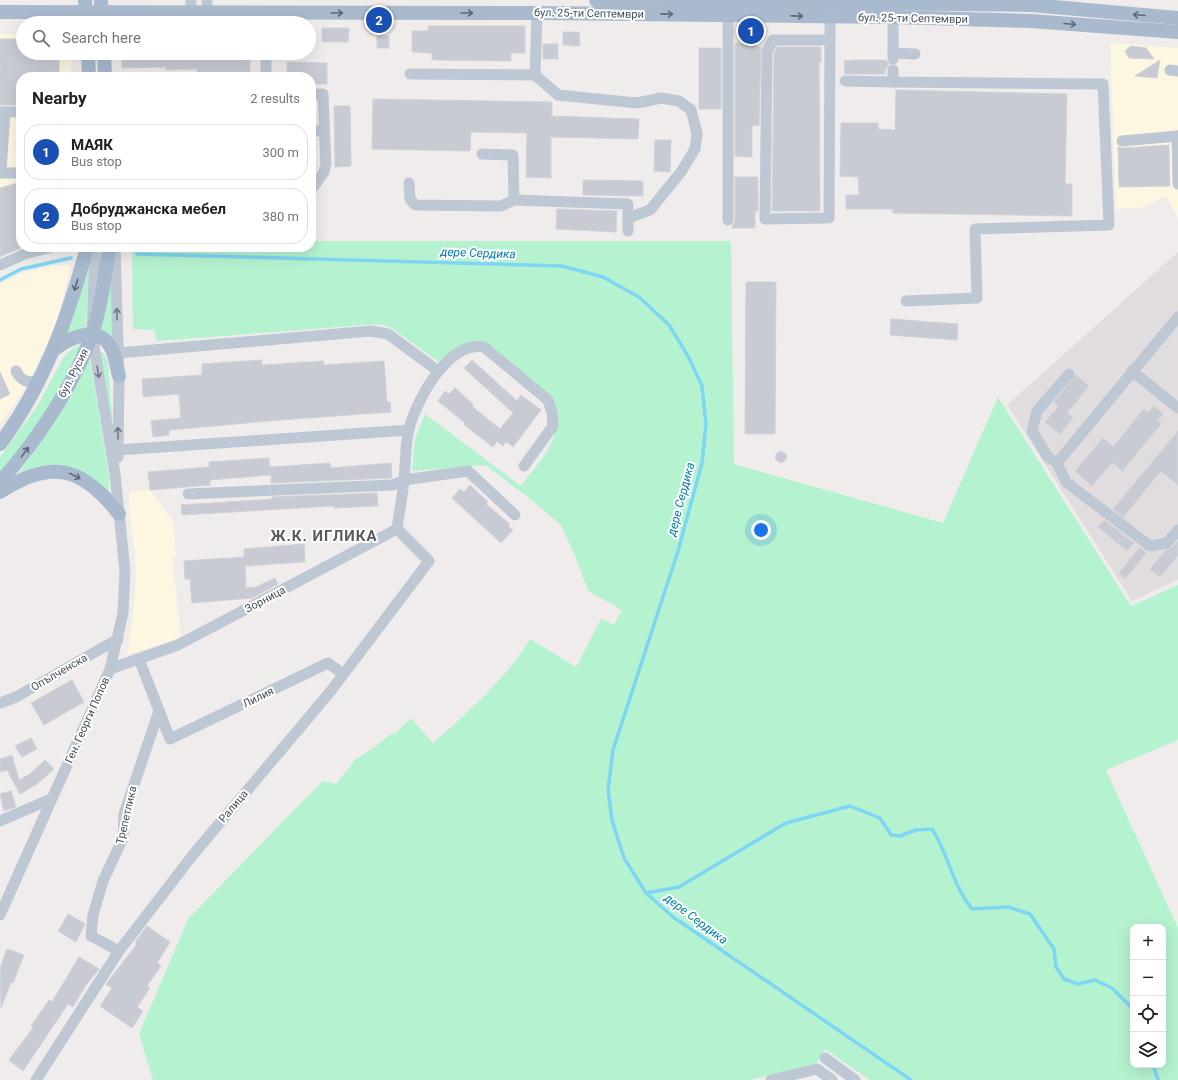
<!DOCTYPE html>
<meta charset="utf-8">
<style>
:root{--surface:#fff;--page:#f6f6f6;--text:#222;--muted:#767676;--line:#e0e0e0;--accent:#7c3aed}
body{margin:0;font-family:Roboto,sans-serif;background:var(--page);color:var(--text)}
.controls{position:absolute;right:12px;bottom:12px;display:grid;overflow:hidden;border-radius:8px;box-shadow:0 4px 16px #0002}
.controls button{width:36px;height:36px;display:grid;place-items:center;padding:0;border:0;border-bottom:1px solid var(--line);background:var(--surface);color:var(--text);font:20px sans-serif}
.you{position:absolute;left:761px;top:530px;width:14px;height:14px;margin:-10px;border:3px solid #fff;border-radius:50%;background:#1a73e8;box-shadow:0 0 0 6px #1a73e833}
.badge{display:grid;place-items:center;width:26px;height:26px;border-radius:50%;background:var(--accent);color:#fff;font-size:13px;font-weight:700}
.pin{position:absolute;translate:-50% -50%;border:2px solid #fff;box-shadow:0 1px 4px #0006}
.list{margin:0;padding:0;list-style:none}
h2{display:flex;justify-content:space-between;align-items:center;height:52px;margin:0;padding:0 16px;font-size:17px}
h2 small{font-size:13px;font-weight:400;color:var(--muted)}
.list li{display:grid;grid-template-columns:26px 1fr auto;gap:12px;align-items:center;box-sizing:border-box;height:56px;margin:0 8px 8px;padding:0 8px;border:1px solid var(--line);border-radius:16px}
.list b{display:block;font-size:15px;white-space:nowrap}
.list p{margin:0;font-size:13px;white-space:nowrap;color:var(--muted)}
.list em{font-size:13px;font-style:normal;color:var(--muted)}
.icon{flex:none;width:22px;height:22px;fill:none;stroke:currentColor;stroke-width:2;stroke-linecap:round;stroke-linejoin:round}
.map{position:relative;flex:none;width:1178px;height:1080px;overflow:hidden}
.search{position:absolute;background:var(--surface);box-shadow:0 4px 16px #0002;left:16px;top:16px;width:300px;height:44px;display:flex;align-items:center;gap:10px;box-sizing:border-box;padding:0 14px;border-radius:22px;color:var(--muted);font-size:15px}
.panel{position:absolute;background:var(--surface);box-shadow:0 4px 16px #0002;left:16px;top:72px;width:300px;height:180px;border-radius:16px}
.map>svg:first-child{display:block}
.commercial{fill:#fdf7e2}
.education{fill:#e1ddde}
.green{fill:#b5f2d0;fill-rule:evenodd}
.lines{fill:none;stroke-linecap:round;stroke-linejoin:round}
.stream{stroke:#7ed6f4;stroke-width:3.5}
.building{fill:#c8cbd3;stroke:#d0d2d9}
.path{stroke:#6ad3a5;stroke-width:2;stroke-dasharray:3 2;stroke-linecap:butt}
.minor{stroke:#bec8d4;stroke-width:11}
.major{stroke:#a9bacf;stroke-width:14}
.oneway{stroke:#5c6a78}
.oneway2{stroke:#6e7985}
.labels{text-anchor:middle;stroke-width:4;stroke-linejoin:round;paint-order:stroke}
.street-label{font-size:11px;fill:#434f5b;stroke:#fff}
.water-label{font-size:12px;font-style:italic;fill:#017eaa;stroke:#fff}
.district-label{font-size:15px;font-weight:bold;letter-spacing:1px;fill:#585c62;stroke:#fff}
</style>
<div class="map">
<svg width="1178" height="1080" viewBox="0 0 1178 1080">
<rect width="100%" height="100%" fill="#f0ecec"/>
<g class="commercial">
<polygon points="0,34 23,34 23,53 71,53 71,77 21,77 21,247 65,247 49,250 0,266"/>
<polygon points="1110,43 1178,48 1178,218 1166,196 1144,207 1116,209"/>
<polygon points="71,265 56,325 28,383 0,425 0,284 23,273 51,266"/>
<polygon points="150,490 173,521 176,557 172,559 181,637 127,655 133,617 136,579 135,550 129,514 130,491"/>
</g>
<polygon class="education" points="1178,252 1178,580 1132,601 1007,405"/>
<g class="green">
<path d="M311,241H731L734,464L943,523L998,397L1131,606L1178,585V740L1106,770L1178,928V1080H870L825,1049L816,1064L750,1080H153L139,1034L188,919L305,799L323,781L336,784L355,760L376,746L392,733L395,734L411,718L433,743C467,713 507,678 530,639L576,667L601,619L614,625L622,610L588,591L576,558L561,525L529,498L485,465L412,471L415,439L425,414L521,486C538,463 557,446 557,416L482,343L472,342L439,362L390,327L378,324L157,341L154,330L133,329L132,247H311ZM1133,927H1163V1065H1133Z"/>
<polygon points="90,248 86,329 63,337"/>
<polygon points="111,269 113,344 98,332"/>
<polygon points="81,344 60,388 38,424 0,473 0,457 36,408 64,357 71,350"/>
<polygon points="103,352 108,363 114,443 100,357 101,353"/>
<polygon points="89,354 109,476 109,490 106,491 56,466 40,466 19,473 50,429 71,395"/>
</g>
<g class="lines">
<g class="stream">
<polyline points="137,254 562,266 603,277 639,297 669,325 688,356 702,386 706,424 702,463 678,551 613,750 608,790 612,820 624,858 646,893 673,917 911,1080"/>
<polyline points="0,280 21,269 71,258"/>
<path d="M646,893L679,887L786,823L850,806L880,818L891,835L900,836L916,830L932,829C949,854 951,883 972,909L1008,907L1030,914L1054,949L1056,967L1064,979L1078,984L1095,980L1112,988L1130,1006L1133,1013"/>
<polyline points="1153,1065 1158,1080"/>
</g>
</g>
<g class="building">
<polygon points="428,26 525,26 525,53 511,53 511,61 432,60 432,53 412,52 412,31 428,31"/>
<polygon points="322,28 349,28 348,42 322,42"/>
<polygon points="563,32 579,32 580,46 563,45"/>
<rect x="377" y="36" width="12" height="12"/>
<polygon points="0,39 23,39 23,53 59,53 59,77 21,77 21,105 0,105"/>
<polygon points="735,43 756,43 756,47 761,47 759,125 752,126 752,157 735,156"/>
<rect x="543" y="44" width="15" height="15"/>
<polygon points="1131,46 1146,48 1154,59 1129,58 1125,51"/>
<polygon points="777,47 821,47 821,62 819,62 820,211 772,211 774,53"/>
<rect x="699" y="48" width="22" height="61"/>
<polygon points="122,53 250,53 250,77 197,77 197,69 166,70 166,67 122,68"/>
<polygon points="852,60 886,60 889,64 885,70 885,74 845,74 844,61"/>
<polygon points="1160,60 1157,78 1135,76"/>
<polygon points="287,62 327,63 327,84 311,84 311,77 287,77"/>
<polygon points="896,90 1067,94 1065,184 1072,184 1072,216 893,213 893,209 846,209 846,195 859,195 858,177 840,176 841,123 878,123 878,129 895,130"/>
<polygon points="373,99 552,102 552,116 639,119 638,139 551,137 551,178 526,177 527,133 471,132 470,151 372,149"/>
<polygon points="334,106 350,106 351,166 335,167"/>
<polygon points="655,140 671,140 670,172 654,171"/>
<polygon points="1169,145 1170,186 1119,187 1118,147 1123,148"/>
<polygon points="735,177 758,177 758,211 755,211 755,228 732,228 735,220"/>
<polygon points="583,180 643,181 643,196 583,195"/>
<polygon points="21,182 21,248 0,257 0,188"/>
<polygon points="557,209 617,211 616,232 556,229"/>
<polygon points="746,282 776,282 775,434 745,434"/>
<polygon points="891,319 958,324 957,340 890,335"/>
<polygon points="262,360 262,365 323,361 324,365 384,361 387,402 390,402 391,412 280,420 169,430 169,435 153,437 151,421 181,418 179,394 143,397 142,379 202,375 202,364"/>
<polygon points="472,360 517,401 521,395 541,410 513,447 506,442 503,446 497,441 493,447 464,425 465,423 438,401 445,391 449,394 455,388 473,404 472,406 500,429 513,413 464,368"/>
<polygon points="0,372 10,394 0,399"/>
<polygon points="1076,375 1089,386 1067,413 1073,418 1060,434 1045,422 1059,406 1054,402"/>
<polygon points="1154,406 1163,414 1157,421 1161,424 1122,471 1112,462 1092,486 1075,471 1103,438 1113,447 1144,409 1148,413"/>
<polygon points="1178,431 1178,485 1161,471 1123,517 1113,509"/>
<circle cx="781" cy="457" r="5.5"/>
<polygon points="269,458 270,467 330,463 331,468 391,463 392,478 271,483 271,475 210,480 210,485 150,490 148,472 209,467 209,462"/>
<polygon points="470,485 488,502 486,504 510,524 508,526 513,530 501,543 452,498 460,489 464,492"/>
<polygon points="377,493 378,506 334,508 334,506 182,515 181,505 273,499 272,497"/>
<polygon points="1104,520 1134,543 1127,551 1098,527"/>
<polygon points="1178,541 1178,555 1160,577 1150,569 1166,550 1172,548"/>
<polygon points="304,544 305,562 245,566 246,588 256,587 275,578 278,584 252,598 192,603 190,579 185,579 184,561 244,557 244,549"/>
<polygon points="1140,547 1146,553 1125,579 1119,573"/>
<polygon points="72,680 84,702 44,725 31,703"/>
<polygon points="31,738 37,749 22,757 15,746"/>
<polygon points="12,755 19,780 30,774 45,760 54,769 37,784 20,794 7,770 0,772 0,759"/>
<polygon points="11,791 16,807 4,811 0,794"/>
<polygon points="68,914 85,924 76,942 58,931"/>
<polygon points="147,926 170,942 157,963 161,966 147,986 150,988 137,1007 143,1011 132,1028 100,1006 112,988 106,984 137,944 135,942"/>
<polygon points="7,949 24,955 13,983 11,982 1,1008 0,968"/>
<polygon points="79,957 99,969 86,985 73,1007 68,1004 23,1071 9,1060 33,1028 31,1026 49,1000 52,1002"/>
</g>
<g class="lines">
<polyline class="path" points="737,36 763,36"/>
<g class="minor">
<polyline points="207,0 207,13"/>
<polyline points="191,12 191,0"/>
<polyline points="830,16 830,33 829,218 765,219 767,51 773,40 830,40"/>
<polyline points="309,37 310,37"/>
<polyline points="893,53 915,54"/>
<polyline points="893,59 893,17"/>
<polyline points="893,70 893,82 1103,84 1109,225 975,229 977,298 906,301"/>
<polyline points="1170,70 1178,71"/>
<polyline points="410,74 535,75 537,13"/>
<polyline points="535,75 558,95 637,103 661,98 679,101 691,110 697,133 695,149 681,172 650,210 628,218"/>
<polyline points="266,77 266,53"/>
<polyline points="845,81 893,82"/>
<polyline points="311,94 323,94 326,164 324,172 311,190"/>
<polyline points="0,112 21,112"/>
<polyline points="311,131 324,131"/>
<polyline points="1177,136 1178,184"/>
<polyline points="1122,141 1178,136"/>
<polyline points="0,173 21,173"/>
<polyline points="1,173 5,112"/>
<polyline points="409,183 410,199 415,205 501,206 514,200 513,155 482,154"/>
<polyline points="514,200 628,204 628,231"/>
<polyline points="728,220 728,15"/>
<polyline points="115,247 119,376 118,457"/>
<polyline points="0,265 25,254 51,247"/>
<polyline points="1178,317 1057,463 1066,482 1150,546 1167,543 1178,530"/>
<polyline points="118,353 371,331 388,334 438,371"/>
<path d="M16,371C21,381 28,383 39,382"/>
<polyline points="1132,371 1178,408"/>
<polyline points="118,450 409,430"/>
<polyline points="1057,463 1048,457 1032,431 1037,411 1069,374"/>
<polyline points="188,494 393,485 404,480 468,471 515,515"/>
<path d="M397,529C399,512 403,495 404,478C406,462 405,444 409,429C417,399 448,341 484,347L548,400L552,413L553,426L524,466"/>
<polyline points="139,659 170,739 328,663 343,674"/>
<polyline points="0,703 16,697 118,639"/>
<polyline points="0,821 51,799"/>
<polyline points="0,915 110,669 123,613 125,571 115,474 92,334 95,247"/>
<polyline points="119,951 91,936 93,915 103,881 123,838 124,814 159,711"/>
<polyline points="825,1058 855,1080"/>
<polyline points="36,1080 119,951 192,856 330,692 429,561 397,529 178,645 110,669"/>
<polyline points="771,1080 817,1069 832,1080"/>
</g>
<g class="major">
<polyline points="85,0 86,23"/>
<polyline points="101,0 102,23"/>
<polyline points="596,0 1031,5 1178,18"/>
<polyline points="0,12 537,13 893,17 1031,21 1178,32"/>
<polyline points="88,53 89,77"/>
<polyline points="104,53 105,77"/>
<path d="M55,349C72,336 102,323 113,352C116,360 117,369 119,376"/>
<path d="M0,444C44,385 68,318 87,247"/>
<path d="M0,482C36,442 74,385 92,334C101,308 105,275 109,247"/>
<path d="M0,492C50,459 82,466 119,514"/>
</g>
</g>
<defs><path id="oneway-shaft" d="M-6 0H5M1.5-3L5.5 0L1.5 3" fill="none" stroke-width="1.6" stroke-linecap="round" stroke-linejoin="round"/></defs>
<g class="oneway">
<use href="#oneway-shaft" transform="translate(337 13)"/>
<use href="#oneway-shaft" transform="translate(467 13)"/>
<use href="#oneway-shaft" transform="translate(667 14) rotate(1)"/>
<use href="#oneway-shaft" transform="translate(1139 15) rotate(-175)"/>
<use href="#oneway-shaft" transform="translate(797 16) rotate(1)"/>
<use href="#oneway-shaft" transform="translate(1070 24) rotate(5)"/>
<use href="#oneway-shaft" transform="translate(76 285) rotate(107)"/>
<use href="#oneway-shaft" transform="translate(25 452) rotate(-53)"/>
<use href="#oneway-shaft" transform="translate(75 476) rotate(27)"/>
</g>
<g class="oneway2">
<use href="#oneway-shaft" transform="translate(117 314) rotate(-91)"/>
<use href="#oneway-shaft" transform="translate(98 372) rotate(81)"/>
<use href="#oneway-shaft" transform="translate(118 433) rotate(-90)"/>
</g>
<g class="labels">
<g class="street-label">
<text transform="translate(589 13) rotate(1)" y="4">бул. 25-ти Септември</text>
<text transform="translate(913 18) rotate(1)" y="4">бул. 25-ти Септември</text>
<text transform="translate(73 373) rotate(-63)" y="4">бул. Русия</text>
<text transform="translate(265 599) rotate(-28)" y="4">Зорница</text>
<text transform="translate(59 672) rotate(-30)" y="4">Опълченска</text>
<text transform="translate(258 697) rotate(-26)" y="4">Лилия</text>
<text transform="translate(87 720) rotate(-66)" y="4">Ген. Георги Попов</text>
<text transform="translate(233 806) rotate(-50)" y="4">Ралица</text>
<text transform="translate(126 815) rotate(-77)" y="4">Трепетлика</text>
</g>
<g class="water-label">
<text transform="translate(478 253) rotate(2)" y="4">дере Сердика</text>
<text transform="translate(681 499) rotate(-75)" y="4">дере Сердика</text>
<text transform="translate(696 919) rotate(37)" y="4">дере Сердика</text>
</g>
<g class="district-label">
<text x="324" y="541">Ж.К. ИГЛИКА</text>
</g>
</g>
</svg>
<div class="controls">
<button>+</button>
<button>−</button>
<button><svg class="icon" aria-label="locate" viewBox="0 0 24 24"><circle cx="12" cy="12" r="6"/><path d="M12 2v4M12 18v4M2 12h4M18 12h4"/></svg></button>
<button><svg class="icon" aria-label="layers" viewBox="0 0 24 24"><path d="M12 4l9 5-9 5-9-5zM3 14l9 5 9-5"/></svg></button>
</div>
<div class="you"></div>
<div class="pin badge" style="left:751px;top:31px;background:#1a4fb4">1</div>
<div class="pin badge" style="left:379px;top:20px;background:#1a4fb4">2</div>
<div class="search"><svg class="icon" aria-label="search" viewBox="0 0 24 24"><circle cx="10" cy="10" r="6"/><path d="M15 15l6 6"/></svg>Search here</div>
<section class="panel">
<h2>Nearby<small>2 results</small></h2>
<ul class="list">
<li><span class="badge" style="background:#1a4fb4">1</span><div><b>МАЯК</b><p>Bus stop</p></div><em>300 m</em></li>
<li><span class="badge" style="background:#1a4fb4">2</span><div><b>Добруджанска мебел</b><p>Bus stop</p></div><em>380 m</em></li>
</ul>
</section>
</div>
